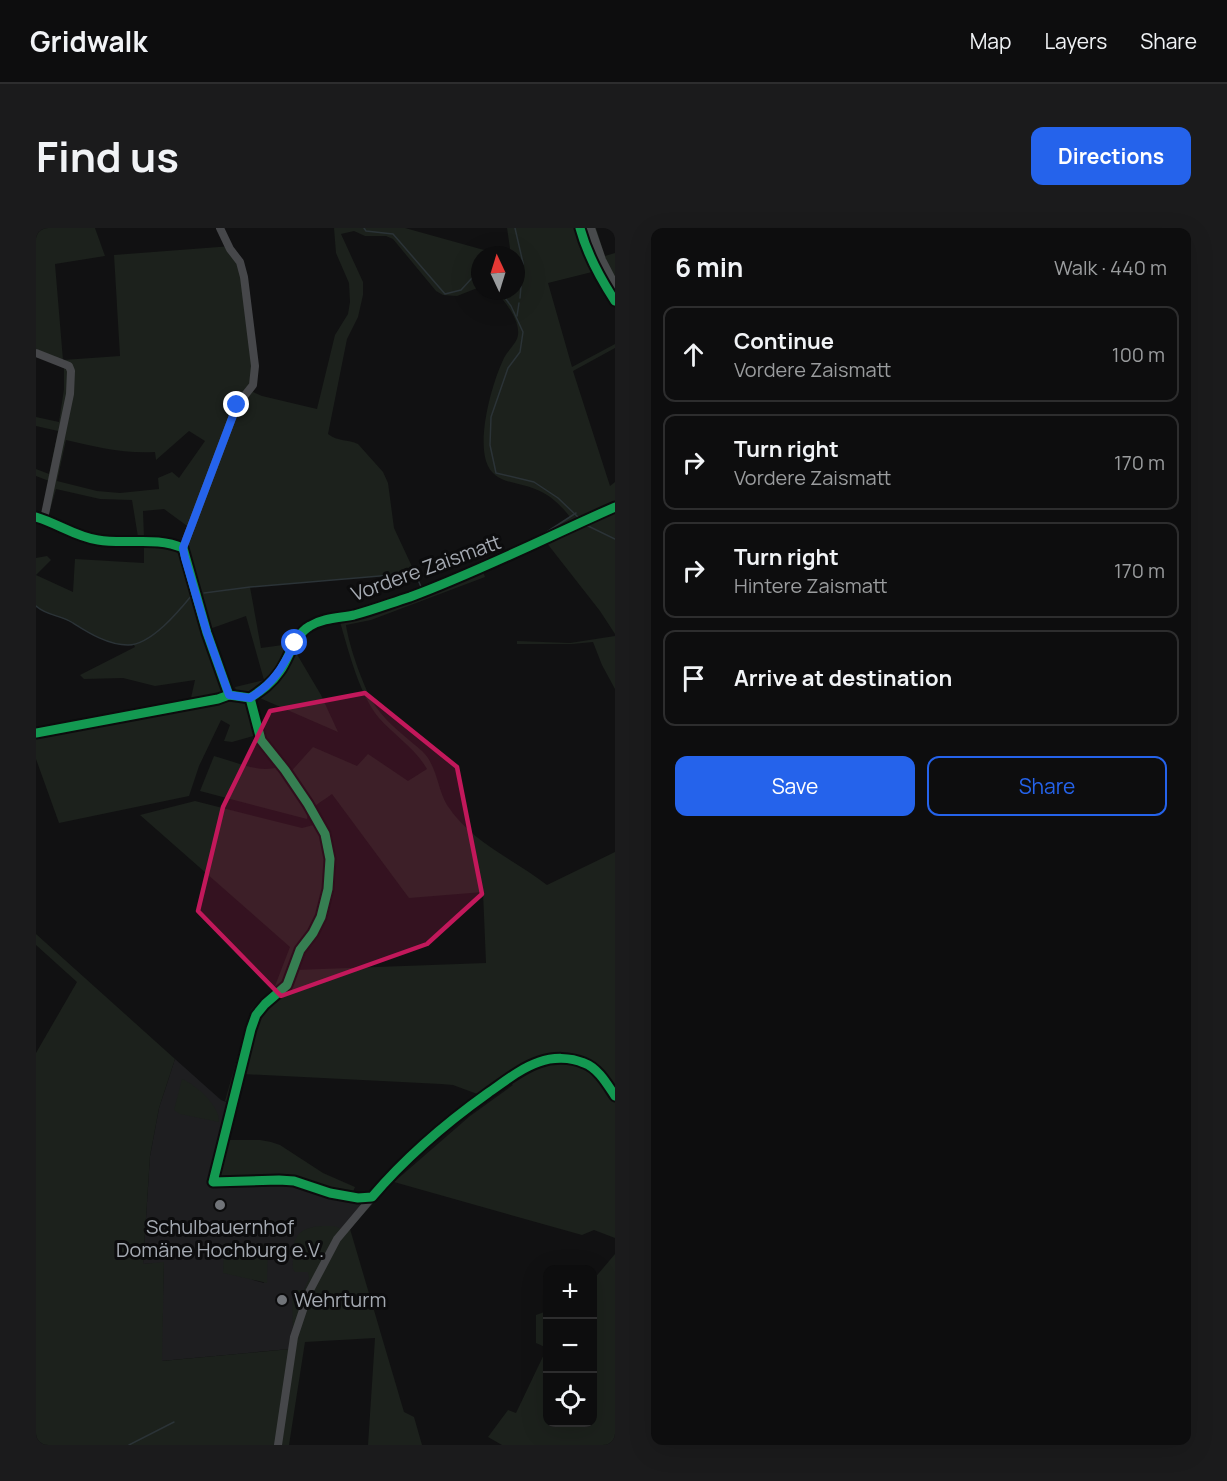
<!DOCTYPE html>
<meta charset="utf-8">
<style>
:root{--surface:#0d0d0e;--page:#1b1b1c;--text:#f1f3f6;--muted:#9a9c9e;--line:#2d2d2e;--accent:#2563eb}
body{margin:0;font-family:Manrope,sans-serif;background:var(--page);color:var(--text)}
.controls{position:absolute;right:18px;bottom:18px;display:grid;overflow:hidden;border-radius:12px;box-shadow:0 6px 24px #0002}
.controls button{width:54px;height:54px;display:grid;place-items:center;padding:0;border:0;border-bottom:2px solid var(--line);background:var(--surface);color:var(--text);font:30px sans-serif}
.compass{position:absolute;left:435px;top:18px;width:54px;height:54px;border-radius:50%;background:var(--surface);box-shadow:0 6px 24px #0002;rotate:356deg}
.stop{position:absolute;width:18px;height:18px;margin:-14px;border:4px solid #2563eb;border-radius:50%;background:#fff}
.stop.end{background:#2563eb;border-color:#fff;box-shadow:0 2px 6px #0008}
.list{margin:0;padding:0;list-style:none}
h2{display:flex;justify-content:space-between;align-items:center;height:78px;margin:0;padding:0 24px;font-size:26px}
h2 small{font-size:20px;font-weight:400;color:var(--muted)}
.list li{display:grid;grid-template-columns:39px 1fr auto;gap:18px;align-items:center;box-sizing:border-box;height:96px;margin:0 12px 12px;padding:0 12px;border:2px solid var(--line);border-radius:12px}
.list b{display:block;font-size:22px;white-space:nowrap}
.list p{margin:0;font-size:20px;white-space:nowrap;color:var(--muted)}
.list em{font-size:20px;font-style:normal;color:var(--muted)}
.actions{display:flex;gap:12px;padding:18px 24px}
.actions a{flex:1;padding:14px 0;border:2px solid var(--accent);border-radius:12px;text-align:center;font-size:21px;color:var(--accent)}
.actions .main{background:var(--accent);color:#fff}
.icon{flex:none;width:33px;height:33px;fill:none;stroke:currentColor;stroke-width:2;stroke-linecap:round;stroke-linejoin:round}
.map{position:relative;flex:none;width:579px;height:1217px;overflow:hidden;border-radius:12px}
header{display:flex;align-items:center;gap:36px;box-sizing:border-box;height:84px;padding:0 30px;background:var(--surface);border-bottom:2px solid var(--line)}
header strong{font-size:28px}
nav{display:flex;gap:33px;margin-inline-start:auto;font-size:21px}
.intro{display:flex;align-items:center;justify-content:space-between;box-sizing:border-box;height:144px;padding:0 36px}
h1{margin:0;font-size:42px}
.button{padding:15px 27px;border-radius:12px;background:var(--accent);color:#fff;font-size:21px;font-weight:700}
main{display:flex;gap:36px;padding:0 36px}
aside{flex:1;background:var(--surface);border-radius:12px;box-shadow:0 6px 24px #0002}
.map>svg:first-child{display:block}
.built{fill:#1e1e20;fill-rule:evenodd}
.green{fill:#1c211c;fill-rule:evenodd}
.lines{fill:none;stroke-linecap:round;stroke-linejoin:round}
.stream{stroke:#2b3337;stroke-width:1.5}
.minor{stroke:#46474a;stroke-width:8}
.major{stroke:#484a4c;stroke-width:10}
.cycleway-casing{stroke:#0c0c0d;stroke-width:13}
.cycleway{stroke:#139951;stroke-width:9}
.route{stroke:#2563eb;stroke-width:8}
.marked{fill:#c2185b;fill-opacity:0.2;stroke:#c2185b;stroke-width:4.5;stroke-linejoin:round}
.poi-dot{fill:#717479;stroke:#0c0c0d;stroke-width:2}
.labels{text-anchor:middle;stroke-width:6;stroke-linejoin:round;paint-order:stroke}
.street-label{font-size:20px;fill:#a4a9b1;stroke:#0c0c0d}
.poi-label{font-size:20px;fill:#a4a9b1;stroke:#0c0c0d}
</style>
<header>
<strong>Gridwalk</strong>
<nav><a>Map</a><a>Layers</a><a>Share</a></nav>
</header>
<div class="intro"><h1>Find us</h1><a class="button">Directions</a></div>
<main>
<div class="map">
<svg width="579" height="1217" viewBox="0 0 579 1217">
<rect width="100%" height="100%" fill="#111112"/>
<path class="built" d="M139,831L185,872L198,877L181,945L183,950L251,946L295,965L334,967L305,1001L254,1121L125,1133L128,1035L107,1036L114,928L123,880ZM188,1016L232,1017L228,1055L217,1052L188,1028Z"/>
<g class="green">
<path d="M0,0H59L69,28L19,36L27,132L84,128L78,27L196,18L210,50L217,164L226,168L281,181L299,107L312,86L314,74L313,55L300,25L298,0H369L466,27H444V59L421,68L407,67L400,63L357,11L350,8H329L318,3L305,6L327,54V67L322,89L311,111L292,206C302,214 312,211 322,216L347,244L352,255L358,300L379,345L214,359L225,420L254,416L262,402L267,398L331,382L383,363L490,316L534,289C525,277 513,266 499,261C480,253 457,256 450,233C442,206 456,155 468,130C472,122 481,115 482,107C484,92 469,73 459,63H480V27H475L471,0H560L569,28L579,25V77L560,43L512,55L536,139L579,116V120L537,143L574,258L579,254V406L564,383L510,314L447,344L449,349L335,392L310,397C313,418 328,462 340,479C352,496 371,510 386,523C401,537 401,560 411,577C436,615 476,630 511,657L579,624V1010L558,1002L546,1007L358,954L434,888L477,857L472,853C424,887 377,925 339,970L341,971L314,1001L368,1184L378,1189L386,1217H332L339,1110L269,1114L253,1217H0V825L41,754L0,717V706L139,831L123,880L114,928L107,1036L128,1034L126,1133L254,1121L257,1102L256,1066L260,1062H268L273,1051L272,1044H259L257,1041C256,1016 256,999 287,998C294,998 299,997 305,1001L359,939L391,908L444,867L417,857L405,856L207,846L198,877L189,873L215,782L239,758L254,719L104,587L159,573L266,600L285,595C303,627 296,674 278,706C270,718 262,728 259,742L450,735L447,664L373,670L296,566C287,573 273,579 271,591L164,563L178,528C198,533 225,547 245,538L251,548L277,519L321,538L332,526L372,553L391,541C379,520 359,508 343,490C323,466 313,424 304,394C282,398 270,403 259,423L285,467L302,504L212,465L200,463L199,459L228,452L210,388L168,403L188,471C196,470 207,470 213,476L221,507L196,514L188,513L194,497L185,492L163,538L153,568L23,595L0,531V504L9,501L10,505L101,488L99,482L155,470L159,452L119,458L87,450L48,451L44,447L99,419L98,417C74,420 55,404 35,394C23,388 11,387 0,378V347L37,364L39,331L108,335V316L151,321L158,303L128,281L107,283L108,310L102,309L96,272L64,271L20,261L12,289L13,253L0,248V241L13,246L22,203L0,198V189L23,194L28,161V138L0,127ZM153,203L169,213L143,250L136,244L122,250L123,261L84,265L61,263L21,253L30,212C60,219 88,226 119,224L120,232Z"/>
<polygon points="11,328 15,332 0,347 0,330"/>
<polygon points="579,408 579,461 566,437 557,414 536,416 481,416 481,413 534,415"/>
<path d="M146,851C160,857 184,878 183,894L144,886L138,882Z"/>
<polygon points="190,912 224,912 235,914 244,917 287,945 319,959 316,966 295,965 251,946 183,950 181,945"/>
<polygon points="188,1015 232,1016 231,1055 187,1045"/>
<polygon points="579,1026 579,1217 466,1217 452,1209 472,1182 480,1185 511,1120 500,1115 500,1087 511,1083 512,1194 556,1194 557,1052"/>
</g>
<g class="lines">
<g class="stream">
<polyline points="328,0 330,3 357,6 409,66 425,62 436,50 444,51"/>
<polyline points="479,0 487,35 484,70"/>
<polyline points="464,63 475,78 487,104 484,124 472,140 455,189 454,217 460,245 498,254 522,270 543,290"/>
<polyline points="481,88 483,75"/>
<polyline points="548,296 579,311"/>
<polyline points="500,311 540,285"/>
<polyline points="168,365 214,359 379,345 386,361"/>
<path d="M0,378C11,388 25,387 37,395C53,405 72,417 92,417C115,417 143,383 156,367"/>
<polyline points="93,1217 138,1194"/>
</g>
<g class="minor">
<polyline points="0,125 33,138 35,143 34,166 8,291"/>
<path d="M0,289C21,295 40,309 62,312C91,317 120,308 147,320"/>
<path d="M147,320L171,405L193,467L214,470C226,462 236,455 244,443C254,429 258,407 274,398C287,390 303,390 318,387C337,382 355,375 374,369C444,343 511,309 579,279"/>
<polyline points="147,320 201,177 217,157 219,138 208,49 204,34 194,21 184,0"/>
<polyline points="242,1217 258,1109 273,1064 301,1011 360,941 430,881 473,850 503,834 525,830 548,834 555,839 568,852 579,868"/>
</g>
<polyline class="major" points="554,0 565,32 579,59"/>
<defs>
<g id="cycleway">
<path d="M544,0C551,26 564,50 579,73"/>
<path d="M0,289C21,295 40,309 62,312C91,317 120,308 147,320L171,405L193,467"/>
<path d="M214,470L225,512L249,542L272,576L289,606L294,631L292,661L285,689L277,705L264,722L251,757L229,776L220,787L215,801L177,954L243,952L258,953L294,965L322,970L336,969C370,929 410,895 452,865C468,854 485,840 503,834C517,829 534,829 548,835C562,840 571,856 579,868"/>
<path d="M0,505L182,471L193,467L214,470C226,462 236,455 244,443C254,429 258,407 274,398C287,390 303,390 318,387C337,382 355,375 374,369C444,343 511,309 579,279"/>
</g>
</defs>
<use href="#cycleway" class="cycleway-casing"/>
<use href="#cycleway" class="cycleway"/>
</g>
<g class="lines">
<path class="route" d="M201,177L147,320L149,330L171,405L193,467L214,470C238,455 246,440 259,415"/>
</g>
<path class="marked" d="M329,465L421,539L446,666L391,716L245,768L162,683L187,579L234,483Z"/>
<g class="poi-dot">
<circle cx="184" cy="977" r="6"/>
<circle cx="246" cy="1072" r="6"/>
</g>
<g class="labels">
<g class="street-label">
<text transform="translate(390 340) rotate(-20)" y="7">Vordere Zaismatt</text>
</g>
<g class="poi-label">
<text x="184" y="1006">Schulbauernhof<tspan x="184" dy="23">Domäne Hochburg e.V.</tspan></text>
<text x="258" y="1079" text-anchor="start">Wehrturm</text>
</g>
</g>
</svg>
<div class="controls">
<button>+</button>
<button>−</button>
<button><svg class="icon" aria-label="locate" viewBox="0 0 24 24"><circle cx="12" cy="12" r="6"/><path d="M12 2v4M12 18v4M2 12h4M18 12h4"/></svg></button>
</div>
<svg class="compass" viewBox="-18 -18 36 36"><path d="M0-13l5 13h-10z" fill="#e53935"/><path d="M0 13l5-13h-10z" fill="#9a9c9e"/></svg>
<div class="stop" style="left:259px;top:415px"></div>
<div class="stop end" style="left:201px;top:177px"></div>
</div>
<aside>
<h2>6 min<small>Walk · 440 m</small></h2>
<ul class="list">
<li><svg class="icon" aria-label="ahead" viewBox="0 0 24 24"><path d="M12 20V5M6 11l6-6 6 6"/></svg><div><b>Continue</b><p>Vordere Zaismatt</p></div><em>100 m</em></li>
<li><svg class="icon" aria-label="right" viewBox="0 0 24 24"><path d="M7 20v-9h11M14 6l5 5-5 5"/></svg><div><b>Turn right</b><p>Vordere Zaismatt</p></div><em>170 m</em></li>
<li><svg class="icon" aria-label="right" viewBox="0 0 24 24"><path d="M7 20v-9h11M14 6l5 5-5 5"/></svg><div><b>Turn right</b><p>Hintere Zaismatt</p></div><em>170 m</em></li>
<li><svg class="icon" aria-label="arrive" viewBox="0 0 24 24"><path d="M6 21V4h12l-3 4 3 4H6"/></svg><div><b>Arrive at destination</b></div></li>
</ul>
<div class="actions"><a class="main">Save</a><a>Share</a></div>
</aside>
</main>
